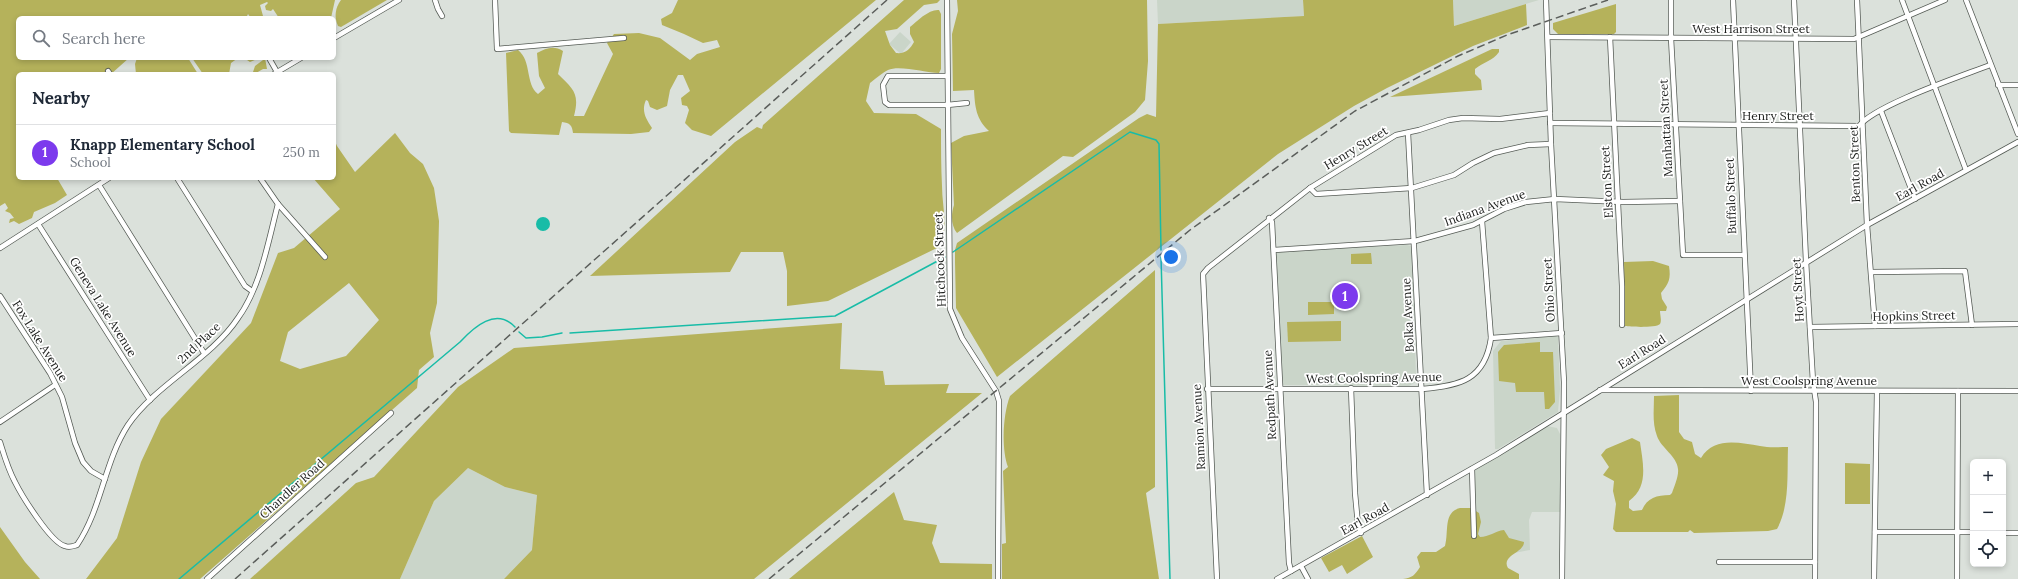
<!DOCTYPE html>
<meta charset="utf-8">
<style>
:root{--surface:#fff;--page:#f6f6f7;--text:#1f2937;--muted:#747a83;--line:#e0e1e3;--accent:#7c3aed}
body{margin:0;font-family:Lora,serif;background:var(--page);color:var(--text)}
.controls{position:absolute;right:12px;bottom:12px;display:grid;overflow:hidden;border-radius:6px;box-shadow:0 2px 6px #0003}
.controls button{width:36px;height:36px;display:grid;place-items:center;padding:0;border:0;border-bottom:1px solid var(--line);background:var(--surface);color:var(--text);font:20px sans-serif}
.you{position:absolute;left:1171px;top:257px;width:14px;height:14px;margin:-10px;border:3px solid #fff;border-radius:50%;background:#1a73e8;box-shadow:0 0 0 6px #1a73e833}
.badge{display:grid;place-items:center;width:26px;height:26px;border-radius:50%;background:var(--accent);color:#fff;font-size:13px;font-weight:700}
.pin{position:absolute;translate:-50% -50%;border:2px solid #fff;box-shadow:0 1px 4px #0006}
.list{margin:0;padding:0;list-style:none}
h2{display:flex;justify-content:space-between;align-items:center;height:52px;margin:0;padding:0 16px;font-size:17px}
h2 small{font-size:13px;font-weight:400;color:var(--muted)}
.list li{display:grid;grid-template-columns:26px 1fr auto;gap:12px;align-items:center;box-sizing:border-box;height:56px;padding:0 16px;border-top:1px solid var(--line)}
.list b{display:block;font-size:15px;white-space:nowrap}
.list p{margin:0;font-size:13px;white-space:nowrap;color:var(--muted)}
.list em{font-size:13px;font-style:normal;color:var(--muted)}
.icon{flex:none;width:22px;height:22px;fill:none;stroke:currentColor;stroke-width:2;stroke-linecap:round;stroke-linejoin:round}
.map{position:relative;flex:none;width:2018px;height:579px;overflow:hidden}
.search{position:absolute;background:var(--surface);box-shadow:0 2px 6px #0003;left:16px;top:16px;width:320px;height:44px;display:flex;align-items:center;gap:10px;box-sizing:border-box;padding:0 14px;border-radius:6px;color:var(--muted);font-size:15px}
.panel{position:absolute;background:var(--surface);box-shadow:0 2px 6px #0003;left:16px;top:72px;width:320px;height:108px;border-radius:6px}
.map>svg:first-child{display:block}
.built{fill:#cad5c9}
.green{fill:#b5b25b;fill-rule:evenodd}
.water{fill:#18bca7}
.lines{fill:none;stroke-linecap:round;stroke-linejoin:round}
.stream{stroke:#18bca7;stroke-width:1.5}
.minor-casing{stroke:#555b55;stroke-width:6}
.minor{stroke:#fff;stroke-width:4.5}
.rail{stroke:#5b5e5b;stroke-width:1.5;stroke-dasharray:8 4;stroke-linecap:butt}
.labels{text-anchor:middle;stroke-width:3.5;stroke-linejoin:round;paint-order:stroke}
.street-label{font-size:12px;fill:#1b1d1b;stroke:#fff}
</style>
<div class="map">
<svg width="2018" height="579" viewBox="0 0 2018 579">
<rect width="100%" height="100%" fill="#dbe1db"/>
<g class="built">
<polygon points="1157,0 1303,0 1304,16 1158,24"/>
<polygon points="1453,0 1539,0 1454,26"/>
<polygon points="900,32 911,42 901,54 889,44"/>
<polygon points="1407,245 1411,246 1412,250 1416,375 1418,376 1416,382 1409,386 1283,385 1275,256 1277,253 1280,251"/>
<polygon points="1555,336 1558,337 1560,389 1558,412 1498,449 1495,449 1493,351 1501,341"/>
<polygon points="1547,426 1557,428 1560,434 1561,512 1532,512 1529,520 1530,550 1475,560 1473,471"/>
<polygon points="468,468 505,487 537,495 532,550 504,579 400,579 434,501"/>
</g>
<g class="green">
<polygon points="0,0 335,0 331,18 279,18 273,9 271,11 266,10 265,6 268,3 267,2 260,5 263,16 251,18 248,14 246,18 18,18 18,58 129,58 111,74 18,74 18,178 57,178 67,195 55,203 34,212 32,218 19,224 14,221 9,223 10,219 14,218 10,213 5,211 8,208 5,203 0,206"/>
<path d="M341,0H387L341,27L338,26C334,17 335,8 341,0Z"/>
<path d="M678,0H876L711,136L692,130L685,123L689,110L687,106L682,105L681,98L690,91L683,75H678L670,90L667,106L657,110L650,107L648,101L646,100C641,111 646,119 652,128L649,132L631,134L573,133C572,125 570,123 562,122L559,135L511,133L509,131L506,53L518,50C532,61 525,84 538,94L545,88L539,76L537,53C546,48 554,45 563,51L558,74C573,89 580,93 574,116H584L613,54L607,43L614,34L639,33L660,38L690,60L697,54L720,47L717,40L703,43L684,34L662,25L661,19L672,13Z"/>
<path d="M904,0H940L937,3L924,5L897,29L885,31L890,45L896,53C906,54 910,49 914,42L910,34V27C917,21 929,9 939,10L941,14V69L939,73C926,73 900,65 888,70C882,73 875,79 870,83L866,101L874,113L916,114L941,129C941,148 941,167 942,186C942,207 949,226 939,247L828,301L787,306V271L783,252H741L730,272L590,276L735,142L757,127L762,129L763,125Z"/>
<path d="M957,0H1147L1148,61L1145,100L1135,112L1073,157L1063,156L957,233C951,226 951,214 954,205L951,143L964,136L989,131C976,119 975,107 974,90L953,91L952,34L958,11Z"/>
<polygon points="1303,0 1453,0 1454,26 1526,4 1527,25 1473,46 1387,88 1354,106 1278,154 997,377 956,308 955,262 955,250 957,243 1139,118 1147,114 1156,117 1158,24 1304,16"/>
<polygon points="1616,4 1616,32 1614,34 1558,34 1553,29 1553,23"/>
<path d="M1492,49H1499V52C1493,61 1483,62 1475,69V74L1481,80L1482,90L1390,97Z"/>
<polygon points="137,58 188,58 198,74 136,74 135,64"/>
<polygon points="192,58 238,58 231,63 229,74 203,74"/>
<polygon points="244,58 265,58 267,69 263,69 256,73 253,72 255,66 263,60 257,59 250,62"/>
<path d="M395,133L410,153L423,164L434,188L439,221L437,303L430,333L434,357L419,370L417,388L200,579H86L117,538L141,462L161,419L251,323L278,253L294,248L340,209L313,178H334V139L337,146L355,172ZM349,283L379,320L346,356L300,369L280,361L288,332Z"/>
<polygon points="1371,253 1372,264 1351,264 1351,254"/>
<path d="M1653,261L1669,266C1671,279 1669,283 1661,293L1662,299L1667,307L1666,311H1660C1660,315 1662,321 1660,324C1656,328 1631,327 1625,326L1624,262Z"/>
<path d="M1155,270V487L1146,493L1159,579H1002V544L1006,543L1003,471L1008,467C1001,448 1003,414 1010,396Z"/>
<polygon points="1308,302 1334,302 1334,314 1308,315"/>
<polygon points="1341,321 1341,341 1288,342 1287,322"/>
<polygon points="842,323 840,369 883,371 885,385 949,384 946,393 982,393 754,579 504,579 532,550 537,495 505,487 468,468 434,501 400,579 250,579 356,483 374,477 458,387 514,348"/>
<polygon points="1540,342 1540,352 1553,352 1555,402 1549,409 1545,409 1544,392 1516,392 1515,383 1499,381 1498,352 1504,345"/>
<path d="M1679,395V432L1684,439L1692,442L1695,454L1701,458C1714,436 1740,443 1760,446C1769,448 1779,447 1788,447C1787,474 1790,505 1777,529L1768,531L1694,533L1690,530L1688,532H1616L1613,529L1616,504L1613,491L1614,481L1603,475L1609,467L1601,455L1606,449L1632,438L1640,442C1643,464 1649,487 1629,501V508L1633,511L1642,510C1647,498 1657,495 1670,495L1672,493C1674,487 1679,476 1678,469C1677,456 1661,448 1657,436C1652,423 1654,409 1654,396Z"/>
<polygon points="1845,463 1870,464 1870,504 1845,504"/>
<polygon points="894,492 904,520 937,525 932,543 940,563 992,564 992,579 789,579"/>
<path d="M1460,508H1471L1479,513L1481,522L1478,534L1480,537C1489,537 1495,531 1504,530L1509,538L1524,542C1524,553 1501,555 1508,568L1519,574V579H1403C1412,578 1415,575 1420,567L1417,557L1421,552H1436L1445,546C1449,532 1443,512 1460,508Z"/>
<polygon points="0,527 25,562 40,579 0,579"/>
<polygon points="1362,536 1373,557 1347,574 1342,565 1329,572 1321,558"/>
</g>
<circle class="water" cx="543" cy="224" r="7"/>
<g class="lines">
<g class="stream">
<polyline points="953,252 1130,132 1156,140 1159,144 1161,250"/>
<polyline points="1161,257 1170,579"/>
<polyline points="519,332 526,338 542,337 562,333"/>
<polyline points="570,333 835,316 945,257"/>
<path d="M179,579L460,342C474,327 496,307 515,327"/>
</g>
<defs>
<g id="minor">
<polyline points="435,0 438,9 442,16"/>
<polyline points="495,0 497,49 624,38"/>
<polyline points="947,0 950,309 962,338 996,391 999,401 998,579"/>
<polyline points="1546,0 1551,144 1564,382 1562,579"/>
<polyline points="1671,0 1671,38 1683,255 1744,255"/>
<polyline points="1733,0 1751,391"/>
<polyline points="1794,0 1806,261 1813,382 1816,402 1815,579"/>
<polyline points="1857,0 1867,225 1875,326"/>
<polyline points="1902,0 1966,170"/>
<polyline points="1966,0 2018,134"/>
<polyline points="1548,37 1854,39 1945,0"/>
<polyline points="1610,37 1622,286 1622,325"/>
<polyline points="334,38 399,0"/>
<polyline points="269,58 277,72"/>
<polyline points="108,71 110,74"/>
<polyline points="274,74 301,58"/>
<polyline points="947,76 888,76 883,85 885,102 889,105 947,105 967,103"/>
<polyline points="1998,85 2018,85"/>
<polyline points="1881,111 1915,199"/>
<path d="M1550,123L1859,126C1875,105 1962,76 1990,65"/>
<polyline points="1408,133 1427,495"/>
<polyline points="177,178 245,286 252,291"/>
<polyline points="260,178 278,204 325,257"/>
<polyline points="99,185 204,353"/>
<polyline points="1310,188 1316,194 1412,188 1454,175 1473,163 1494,153 1528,145 1551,144"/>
<polyline points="1269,218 1272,222 1289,563 1291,571"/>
<polyline points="38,224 150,400"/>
<polyline points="0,248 109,178"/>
<polyline points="1274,250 1415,241 1473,225 1504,209 1526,202 1555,199 1623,202 1680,201"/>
<polyline points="1872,272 1965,271 1972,325"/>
<polyline points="0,296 50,373 62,397 75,443 83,462 91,471 105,479"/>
<polyline points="1810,327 2018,324"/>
<polyline points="1491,338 1562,333"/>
<polyline points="1351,388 1355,493 1358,525 1361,533"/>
<path d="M1207,389H1422C1460,386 1485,380 1491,338L1482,221"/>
<polyline points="1600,390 2018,391"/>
<polyline points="0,422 55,385"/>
<path d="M0,442C4,455 8,469 15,482C22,496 51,543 65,546C70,548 73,546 77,545C102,508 104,462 128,425C156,384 211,359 238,318C261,286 268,242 278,204"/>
<polyline points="1472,469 1474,536"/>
<polyline points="1875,532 1973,532"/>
<polyline points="2003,533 2018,533"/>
<polyline points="1719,562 1815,562"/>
<polyline points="1301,566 1308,579"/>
<polyline points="207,579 391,413"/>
<polyline points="1217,579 1203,274 1208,268 1310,188 1396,135 1419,130 1449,120 1463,118 1500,119 1550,113"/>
<polyline points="1277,579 1496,455 1867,225 2018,142"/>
<polyline points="1874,579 1877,391"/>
<polyline points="1957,579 1958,391"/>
</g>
</defs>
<use href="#minor" class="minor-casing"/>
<use href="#minor" class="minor"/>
<g class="rail">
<polyline points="235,579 887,0"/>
<polyline points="769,579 1190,230 1355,111 1458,56 1507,35 1608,0"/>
</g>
</g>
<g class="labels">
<g class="street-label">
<text x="1751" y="33">West Harrison Street</text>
<text x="1778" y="120">Henry Street</text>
<text transform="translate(1666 128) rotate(-93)" y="4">Manhattan Street</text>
<text transform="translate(1356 148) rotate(-31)" y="4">Henry Street</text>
<text transform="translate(1855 164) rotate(-92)" y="4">Benton Street</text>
<text transform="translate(1607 182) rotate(-93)" y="4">Elston Street</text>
<text transform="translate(1920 185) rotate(-29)" y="4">Earl Road</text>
<text transform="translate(1731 196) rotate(-92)" y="4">Buffalo Street</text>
<text transform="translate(1485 208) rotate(-20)" y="4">Indiana Avenue</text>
<text transform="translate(940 260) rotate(-92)" y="4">Hitchcock Street</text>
<text transform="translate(1549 290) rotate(-93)" y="4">Ohio Street</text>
<text transform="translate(1798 290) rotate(-93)" y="4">Hoyt Street</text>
<text transform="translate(103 307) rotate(58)" y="4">Geneva Lake Avenue</text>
<text transform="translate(1408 315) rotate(-93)" y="4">Bolka Avenue</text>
<text transform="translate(1914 316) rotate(-1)" y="4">Hopkins Street</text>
<text transform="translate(40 341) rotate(58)" y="4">Fox Lake Avenue</text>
<text transform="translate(199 343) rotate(-43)" y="4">2nd Place</text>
<text transform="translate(1642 352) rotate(-32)" y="4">Earl Road</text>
<text transform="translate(1374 378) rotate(-1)" y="4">West Coolspring Avenue</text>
<text x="1809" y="385">West Coolspring Avenue</text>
<text transform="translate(1270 395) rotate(-93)" y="4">Redpath Avenue</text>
<text transform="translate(1199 427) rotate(-93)" y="4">Ramion Avenue</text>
<text transform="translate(292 489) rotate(-42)" y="4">Chandler Road</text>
<text transform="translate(1365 519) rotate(-29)" y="4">Earl Road</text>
</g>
</g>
</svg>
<div class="controls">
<button>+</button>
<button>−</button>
<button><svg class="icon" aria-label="locate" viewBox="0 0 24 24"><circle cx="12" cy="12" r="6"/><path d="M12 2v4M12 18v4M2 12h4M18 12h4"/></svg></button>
</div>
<div class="you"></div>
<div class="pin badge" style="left:1345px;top:296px">1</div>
<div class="search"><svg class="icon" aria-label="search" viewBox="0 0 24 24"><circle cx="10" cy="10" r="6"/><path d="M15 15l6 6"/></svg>Search here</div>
<section class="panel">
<h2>Nearby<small></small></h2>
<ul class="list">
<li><span class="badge">1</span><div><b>Knapp Elementary School</b><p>School</p></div><em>250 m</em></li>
</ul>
</section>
</div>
